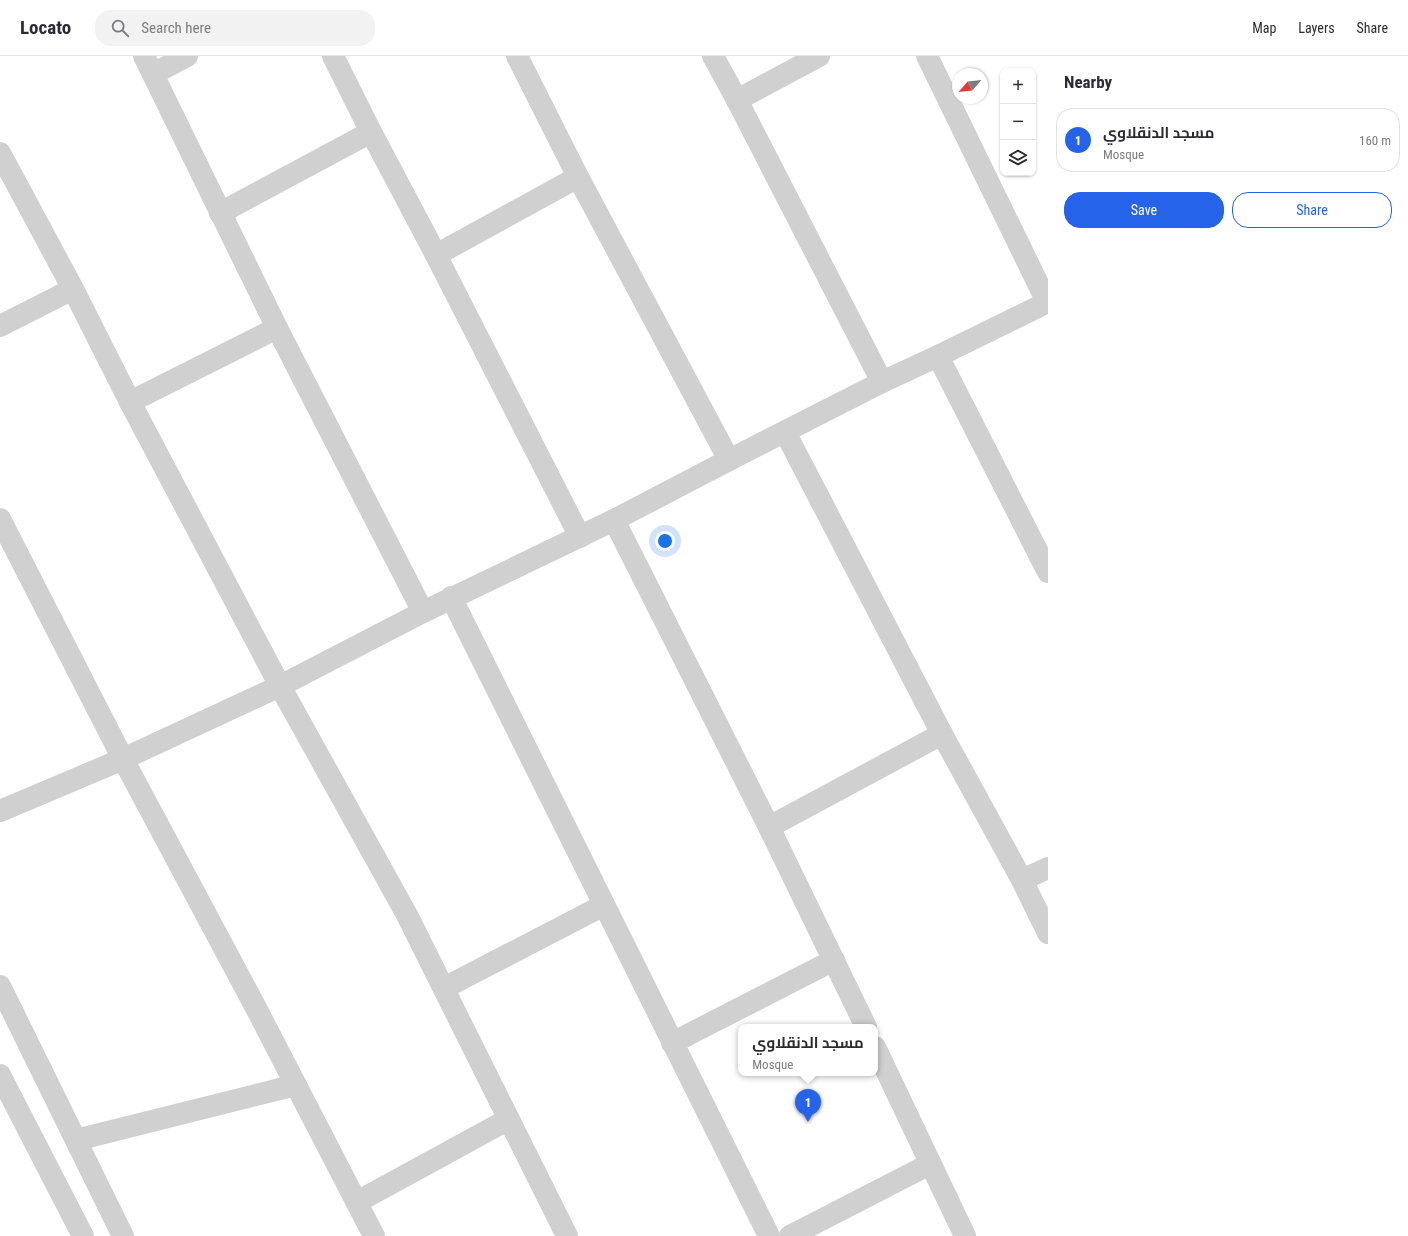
<!DOCTYPE html>
<meta charset="utf-8">
<style>
:root{--surface:#fff;--page:#f2f2f3;--text:#2b2b33;--muted:#7c7c81;--line:#e1e1e2;--accent:#2563eb}
body{margin:0;font-family:"Roboto Condensed",Cairo,sans-serif;background:var(--page);color:var(--text)}
.controls{position:absolute;right:12px;top:12px;display:grid;overflow:hidden;border-radius:8px;box-shadow:0 1px 3px #0004}
.controls button{width:36px;height:36px;display:grid;place-items:center;padding:0;border:0;border-bottom:1px solid var(--line);background:var(--surface);color:var(--text);font:20px sans-serif}
.compass{position:absolute;left:952px;top:12px;width:36px;height:36px;border-radius:50%;background:var(--surface);box-shadow:0 1px 3px #0004;rotate:242deg}
.you{position:absolute;left:665px;top:485px;width:14px;height:14px;margin:-10px;border:3px solid #fff;border-radius:50%;background:#1a73e8;box-shadow:0 0 0 6px #1a73e833}
.badge{display:grid;place-items:center;width:26px;height:26px;border-radius:50%;background:var(--accent);color:#fff;font-size:13px;font-weight:700}
.pin{position:absolute;translate:-50% -33px;filter:drop-shadow(0 1px 2px #0008)}
.pin::after{content:'';position:absolute;top:21px;width:14px;height:12px;background:inherit;clip-path:polygon(0 0,100% 0,50% 100%)}
.popup{position:absolute;left:738px;top:968px;width:140px;height:52px;box-sizing:border-box;display:grid;place-content:center;border-radius:8px;background:var(--surface);filter:drop-shadow(0 1px 3px #0005);font-size:13px;white-space:nowrap;color:var(--muted)}
.popup b{font-size:15px;color:var(--text)}
.popup::after{content:'';position:absolute;left:50%;top:100%;margin-left:-8px;border:8px solid transparent;border-top-color:var(--surface)}
.list{margin:0;padding:0;list-style:none}
h2{display:flex;justify-content:space-between;align-items:center;height:52px;margin:0;padding:0 16px;font-size:17px}
h2 small{font-size:13px;font-weight:400;color:var(--muted)}
.list li{display:grid;grid-template-columns:26px 1fr auto;gap:12px;align-items:center;box-sizing:border-box;height:64px;margin:0 8px 8px;padding:0 8px;border:1px solid var(--line);border-radius:16px}
.list b{display:block;font-size:15px;white-space:nowrap}
.list p{margin:0;font-size:13px;white-space:nowrap;color:var(--muted)}
.list em{font-size:13px;font-style:normal;color:var(--muted)}
.actions{display:flex;gap:8px;padding:12px 16px}
.actions a{flex:1;padding:9px 0;border:1px solid var(--accent);border-radius:16px;text-align:center;font-size:14px;color:var(--accent)}
.actions .main{background:var(--accent);color:#fff}
.icon{flex:none;width:22px;height:22px;fill:none;stroke:currentColor;stroke-width:2;stroke-linecap:round;stroke-linejoin:round}
.map{position:relative;flex:none;width:1048px;height:1180px;overflow:hidden}
header{display:flex;align-items:center;gap:24px;box-sizing:border-box;height:56px;padding:0 20px;background:var(--surface);border-bottom:1px solid var(--line)}
header strong{font-size:19px}
nav{display:flex;gap:22px;margin-inline-start:auto;font-size:14px}
.search{width:280px;height:36px;background:var(--page);display:flex;align-items:center;gap:10px;box-sizing:border-box;padding:0 14px;border-radius:16px;color:var(--muted);font-size:15px}
main{display:flex}
aside{flex:1;background:var(--surface)}
.map>svg:first-child{display:block}
.lines{fill:none;stroke-linecap:round;stroke-linejoin:round}
.street{stroke:#d0d0d0;stroke-width:22}
</style>
<header>
<strong>Locato</strong>
<div class="search"><svg class="icon" aria-label="search" viewBox="0 0 24 24"><circle cx="10" cy="10" r="6"/><path d="M15 15l6 6"/></svg>Search here</div>
<nav><a>Map</a><a>Layers</a><a>Share</a></nav>
</header>
<main>
<div class="map">
<svg width="1048" height="1180" viewBox="0 0 1048 1180">
<rect width="100%" height="100%" fill="#fff"/>
<g class="lines">
<g class="street">
<polyline points="144,0 277,272 423,556"/>
<polyline points="333,0 371,76 436,199 580,481"/>
<polyline points="517,0 578,121 729,404"/>
<polyline points="713,0 737,44 882,326"/>
<polyline points="927,0 1047,246"/>
<polyline points="153,18 187,0"/>
<polyline points="737,44 819,0"/>
<polyline points="0,97 73,233 130,346 280,630 407,859 567,1180"/>
<polyline points="220,157 371,76"/>
<polyline points="436,199 578,121"/>
<polyline points="0,270 73,233"/>
<polyline points="938,300 1048,516"/>
<polyline points="130,346 277,272"/>
<polyline points="785,376 942,678 1022,824 1048,877"/>
<polyline points="0,463 123,703 255,950 374,1180"/>
<polyline points="614,464 769,771 866,971"/>
<polyline points="451,541 769,1180"/>
<polyline points="0,755 123,703 280,630 423,556 614,464 729,404 882,326 938,300 1048,246"/>
<polyline points="769,771 942,678"/>
<polyline points="1022,824 1048,812"/>
<polyline points="0,930 123,1180"/>
<polyline points="444,932 604,849"/>
<polyline points="672,987 834,904"/>
<polyline points="875,991 965,1180"/>
<polyline points="0,1019 83,1180"/>
<polyline points="76,1084 296,1029"/>
<polyline points="357,1146 509,1063"/>
<polyline points="790,1180 930,1108"/>
</g>
</g>
</svg>
<div class="controls">
<button>+</button>
<button>−</button>
<button><svg class="icon" aria-label="layers" viewBox="0 0 24 24"><path d="M12 4l9 5-9 5-9-5zM3 14l9 5 9-5"/></svg></button>
</div>
<svg class="compass" viewBox="-18 -18 36 36"><path d="M0-13l5 13h-10z" fill="#e53935"/><path d="M0 13l5-13h-10z" fill="#7c7c81"/></svg>
<div class="you"></div>
<div class="pin badge" style="left:808px;top:1066px">1</div>
<div class="popup"><b>مسجد الدنقلاوي</b>Mosque</div>
</div>
<aside>
<h2>Nearby<small></small></h2>
<ul class="list">
<li><span class="badge">1</span><div><b>مسجد الدنقلاوي</b><p>Mosque</p></div><em>160 m</em></li>
</ul>
<div class="actions"><a class="main">Save</a><a>Share</a></div>
</aside>
</main>
